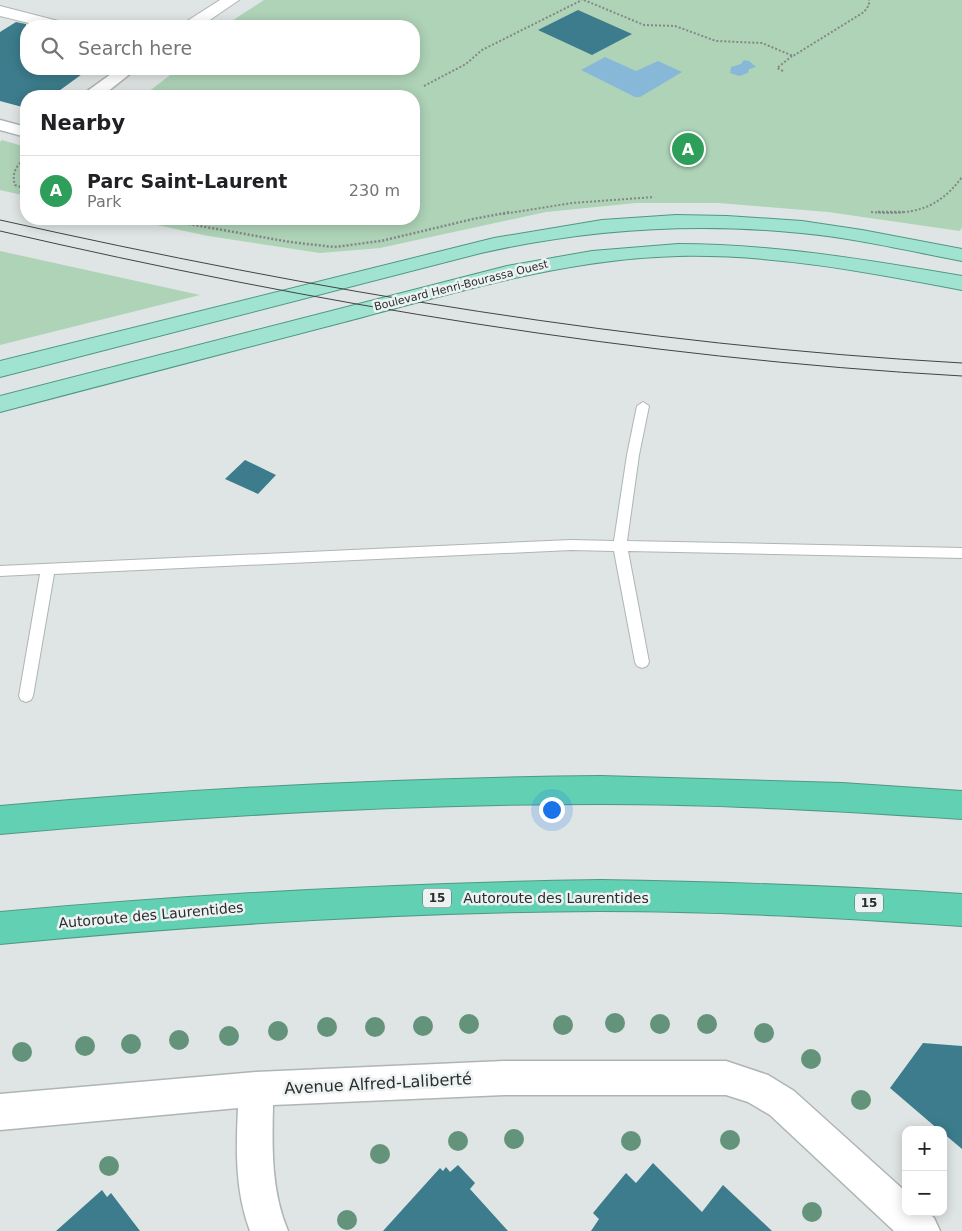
<!DOCTYPE html>
<meta charset="utf-8">
<style>
:root{--surface:#fff;--page:#f6f6f6;--text:#202124;--muted:#757577;--line:#e0e0e0;--accent:#1a73e8}
body{margin:0;font-family:"DejaVu Sans",sans-serif;background:var(--page);color:var(--text)}
.controls{position:absolute;right:15px;bottom:15px;display:grid;overflow:hidden;border-radius:10px;box-shadow:0 2px 12px #0003}
.controls button{width:45px;height:45px;display:grid;place-items:center;padding:0;border:0;border-bottom:1px solid var(--line);background:var(--surface);color:var(--text);font:25px sans-serif}
.you{position:absolute;left:551px;top:809px;width:18px;height:18px;margin:-12px;border:4px solid #fff;border-radius:50%;background:#1a73e8;box-shadow:0 0 0 8px #1a73e833}
.badge{display:grid;place-items:center;width:32px;height:32px;border-radius:50%;background:var(--accent);color:#fff;font-size:16px;font-weight:700}
.pin{position:absolute;translate:-50% -50%;border:2px solid #fff;box-shadow:0 1px 5px #0006}
.list{margin:0;padding:0;list-style:none}
h2{display:flex;justify-content:space-between;align-items:center;height:65px;margin:0;padding:0 20px;font-size:21px}
h2 small{font-size:16px;font-weight:400;color:var(--muted)}
.list li{display:grid;grid-template-columns:32px 1fr auto;gap:15px;align-items:center;box-sizing:border-box;height:70px;padding:0 20px;border-top:1px solid var(--line)}
.list b{display:block;font-size:19px;white-space:nowrap}
.list p{margin:0;font-size:16px;white-space:nowrap;color:var(--muted)}
.list em{font-size:16px;font-style:normal;color:var(--muted)}
.icon{flex:none;width:28px;height:28px;fill:none;stroke:currentColor;stroke-width:2;stroke-linecap:round;stroke-linejoin:round}
.map{position:relative;flex:none;width:962px;height:1231px;overflow:hidden}
.search{position:absolute;background:var(--surface);box-shadow:0 2px 12px #0003;left:20px;top:20px;width:400px;height:55px;display:flex;align-items:center;gap:12px;box-sizing:border-box;padding:0 18px;border-radius:20px;color:var(--muted);font-size:19px}
.panel{position:absolute;background:var(--surface);box-shadow:0 2px 12px #0003;left:20px;top:90px;width:400px;height:135px;border-radius:20px}
.map>svg:first-child{display:block}
.green{fill:#aed3b7}
.water{fill:#87b8d8}
.building{fill:#3c7c8c}
.lines{fill:none;stroke-linecap:round;stroke-linejoin:round}
.service-casing{stroke:#afb5b5;stroke-width:2}
.minor-casing{stroke:#afb5b5;stroke-width:3}
.tertiary-casing{stroke:#afb5b5;stroke-width:2}
.primary-casing{stroke:#4f9884;stroke-width:2}
.motorway-casing{stroke:#4f9884;stroke-width:2}
.path-far1{stroke:#848787;stroke-width:2;stroke-dasharray:2 2;stroke-linecap:butt}
.path{stroke:#848787;stroke-width:2.5;stroke-dasharray:2 2;stroke-linecap:butt}
.service{fill:#fff;fill-rule:evenodd}
.minor{fill:#fff;fill-rule:evenodd}
.tertiary{fill:#fff;fill-rule:evenodd}
.primary{fill:#a1e3d1;fill-rule:evenodd}
.motorway{fill:#62d1b3;fill-rule:evenodd}
.tram{stroke:#414444;stroke-width:1}
.tree{fill:#64937c}
.labels{text-anchor:middle;stroke-width:5;stroke-linejoin:round;paint-order:stroke}
.far-street-label{font-size:11px;fill:#2b2d2d;stroke:#ecf2f2}
.shield{fill:#ecf2f2;stroke:#656868;stroke-width:1}
.shield-label{font-size:12px;font-weight:bold;fill:#2b2d2d}
.street-label{font-size:14px;fill:#2b2d2d;stroke:#ecf2f2}
.near-street-label{font-size:16px;fill:#2b2d2d;stroke:#ecf2f2}
</style>
<div class="map">
<svg width="962" height="1231" viewBox="0 0 962 1231">
<rect width="100%" height="100%" fill="#dfe5e4"/>
<g class="green">
<polygon points="264,0 962,0 962,227 960,231 828,212 719,203 636,203 546,212 380,248 320,253 208,236 129,219 414,219 414,96 143,96 178,69 414,69 414,26 224,26"/>
<polygon points="2,140 26,147 26,196 0,190 0,142"/>
<polygon points="0,251 200,295 0,345"/>
</g>
<g class="water">
<polygon points="605,57 636,71 658,61 682,72 640,97 635,97 581,70"/>
<polygon points="744,60 749,61 756,67 749,69 748,73 739,76 730,73 731,67 741,64"/>
</g>
<g class="building">
<polygon points="578,10 632,34 592,55 538,30"/>
<polygon points="16,22 26,24 26,69 89,69 52,96 26,96 26,108 0,101 0,32"/>
<polygon points="245,460 276,475 258,494 225,479"/>
<polygon points="923,1043 962,1046 962,1149 943,1133 943,1130 939,1130 890,1088"/>
<polygon points="653,1163 702,1212 723,1185 772,1231 591,1231 599,1219 593,1213 626,1173 636,1183"/>
<polygon points="458,1165 475,1183 470,1189 508,1231 383,1231 440,1168 443,1171 446,1167 450,1172"/>
<polygon points="102,1190 107,1197 111,1193 140,1231 56,1231"/>
</g>
<g class="lines">
<defs>
<polygon id="service" points="643,402 649,406 639,455 627,541 962,548 962,558 628,551 649,662 647,666 642,668 637,666 635,662 614,551 571,550 54,574 33,696 31,700 26,702 21,700 19,696 40,574 0,576 0,566 571,540 614,541 627,455 637,406"/>
<g id="minor">
<polygon points="118,69 136,69 102,96 84,96 86,92"/>
<polygon points="0,120 26,127 26,137 0,130"/>
<path d="M504,1061H726L768,1075L794,1091L906,1192V1212H928L934,1218L940,1231H894L770,1115L748,1102L726,1095H504L273,1105C272,1149 271,1191 288,1231H250C235,1191 236,1150 238,1108L0,1130V1094L256,1072Z"/>
</g>
<g id="tertiary">
<polygon points="220,0 239,0 201,26 182,26 184,23"/>
<polygon points="0,6 66,23 68,26 41,26 0,16"/>
</g>
<g id="primary">
<path d="M676,215L727,216L802,221L862,230L962,249V261C909,251 855,238 801,233C693,222 587,229 481,253L0,377V361L494,238L602,220Z"/>
<path d="M678,244C774,244 868,260 962,276V290C868,272 774,254 678,256C563,259 454,293 344,322C230,352 115,381 0,412V396L507,266L592,251Z"/>
</g>
<g id="motorway">
<path d="M601,776L842,783L962,791V819C841,811 720,804 599,804C399,804 200,816 0,834V806C200,788 400,778 601,776Z"/>
<path d="M601,880C722,882 842,886 962,894V926C841,918 720,911 599,911C399,912 199,925 0,944V912C200,894 400,883 601,880Z"/>
</g>
</defs>
<use href="#service" class="service-casing"/>
<use href="#minor" class="minor-casing"/>
<use href="#tertiary" class="tertiary-casing"/>
<use href="#primary" class="primary-casing"/>
<use href="#motorway" class="motorway-casing"/>
<g class="path-far1">
<polyline points="584,0 644,25 675,26 716,41 762,43 793,56 864,12 869,5 869,0"/>
<polyline points="783,71 777,68 792,56"/>
<polyline points="424,86 466,64 482,50 582,0"/>
<path d="M26,157C17,165 11,173 15,185L26,189"/>
<path d="M871,212C911,215 937,211 962,177"/>
<polyline points="503,214 572,203 654,197"/>
</g>
<g class="path">
<polyline points="878,212 903,212"/>
<polyline points="161,219 290,242 334,247 381,241 473,219 510,212"/>
</g>
<use href="#service" class="service"/>
<use href="#minor" class="minor"/>
<use href="#tertiary" class="tertiary"/>
<use href="#primary" class="primary"/>
<use href="#motorway" class="motorway"/>
<g class="tram">
<path d="M0,220C317,291 638,345 962,363"/>
<path d="M0,231C316,304 638,358 962,376"/>
</g>
</g>
<g class="tree">
<circle cx="615" cy="1023" r="10"/>
<circle cx="469" cy="1024" r="10"/>
<circle cx="660" cy="1024" r="10"/>
<circle cx="707" cy="1024" r="10"/>
<circle cx="563" cy="1025" r="10"/>
<circle cx="423" cy="1026" r="10"/>
<circle cx="327" cy="1027" r="10"/>
<circle cx="375" cy="1027" r="10"/>
<circle cx="278" cy="1031" r="10"/>
<circle cx="764" cy="1033" r="10"/>
<circle cx="229" cy="1036" r="10"/>
<circle cx="179" cy="1040" r="10"/>
<circle cx="131" cy="1044" r="10"/>
<circle cx="85" cy="1046" r="10"/>
<circle cx="22" cy="1052" r="10"/>
<circle cx="811" cy="1059" r="10"/>
<circle cx="861" cy="1100" r="10"/>
<circle cx="514" cy="1139" r="10"/>
<circle cx="730" cy="1140" r="10"/>
<circle cx="458" cy="1141" r="10"/>
<circle cx="631" cy="1141" r="10"/>
<circle cx="380" cy="1154" r="10"/>
<circle cx="109" cy="1166" r="10"/>
<circle cx="812" cy="1212" r="10"/>
<circle cx="347" cy="1220" r="10"/>
</g>
<g class="labels">
<g class="far-street-label">
<text transform="translate(461 285) rotate(-14)" y="4">Boulevard Henri-Bourassa Ouest</text>
</g>
<g class="shield">
<rect x="423" y="888.5" width="28" height="19" rx="4"/>
<rect x="855" y="893.5" width="28" height="19" rx="4"/>
</g>
<g class="shield-label">
<text x="437" y="902">15</text>
<text x="869" y="907">15</text>
</g>
<g class="street-label">
<text x="556" y="903">Autoroute des Laurentides</text>
<text transform="translate(151 915) rotate(-5)" y="5">Autoroute des Laurentides</text>
</g>
<g class="near-street-label">
<text transform="translate(378 1083) rotate(-3)" y="6">Avenue Alfred-Laliberté</text>
</g>
</g>
</svg>
<div class="controls">
<button>+</button>
<button>−</button>
</div>
<div class="you"></div>
<div class="pin badge" style="left:688px;top:149px;background:#2e9e5b">A</div>
<div class="search"><svg class="icon" aria-label="search" viewBox="0 0 24 24"><circle cx="10" cy="10" r="6"/><path d="M15 15l6 6"/></svg>Search here</div>
<section class="panel">
<h2>Nearby<small></small></h2>
<ul class="list">
<li><span class="badge" style="background:#2e9e5b">A</span><div><b>Parc Saint-Laurent</b><p>Park</p></div><em>230 m</em></li>
</ul>
</section>
</div>
